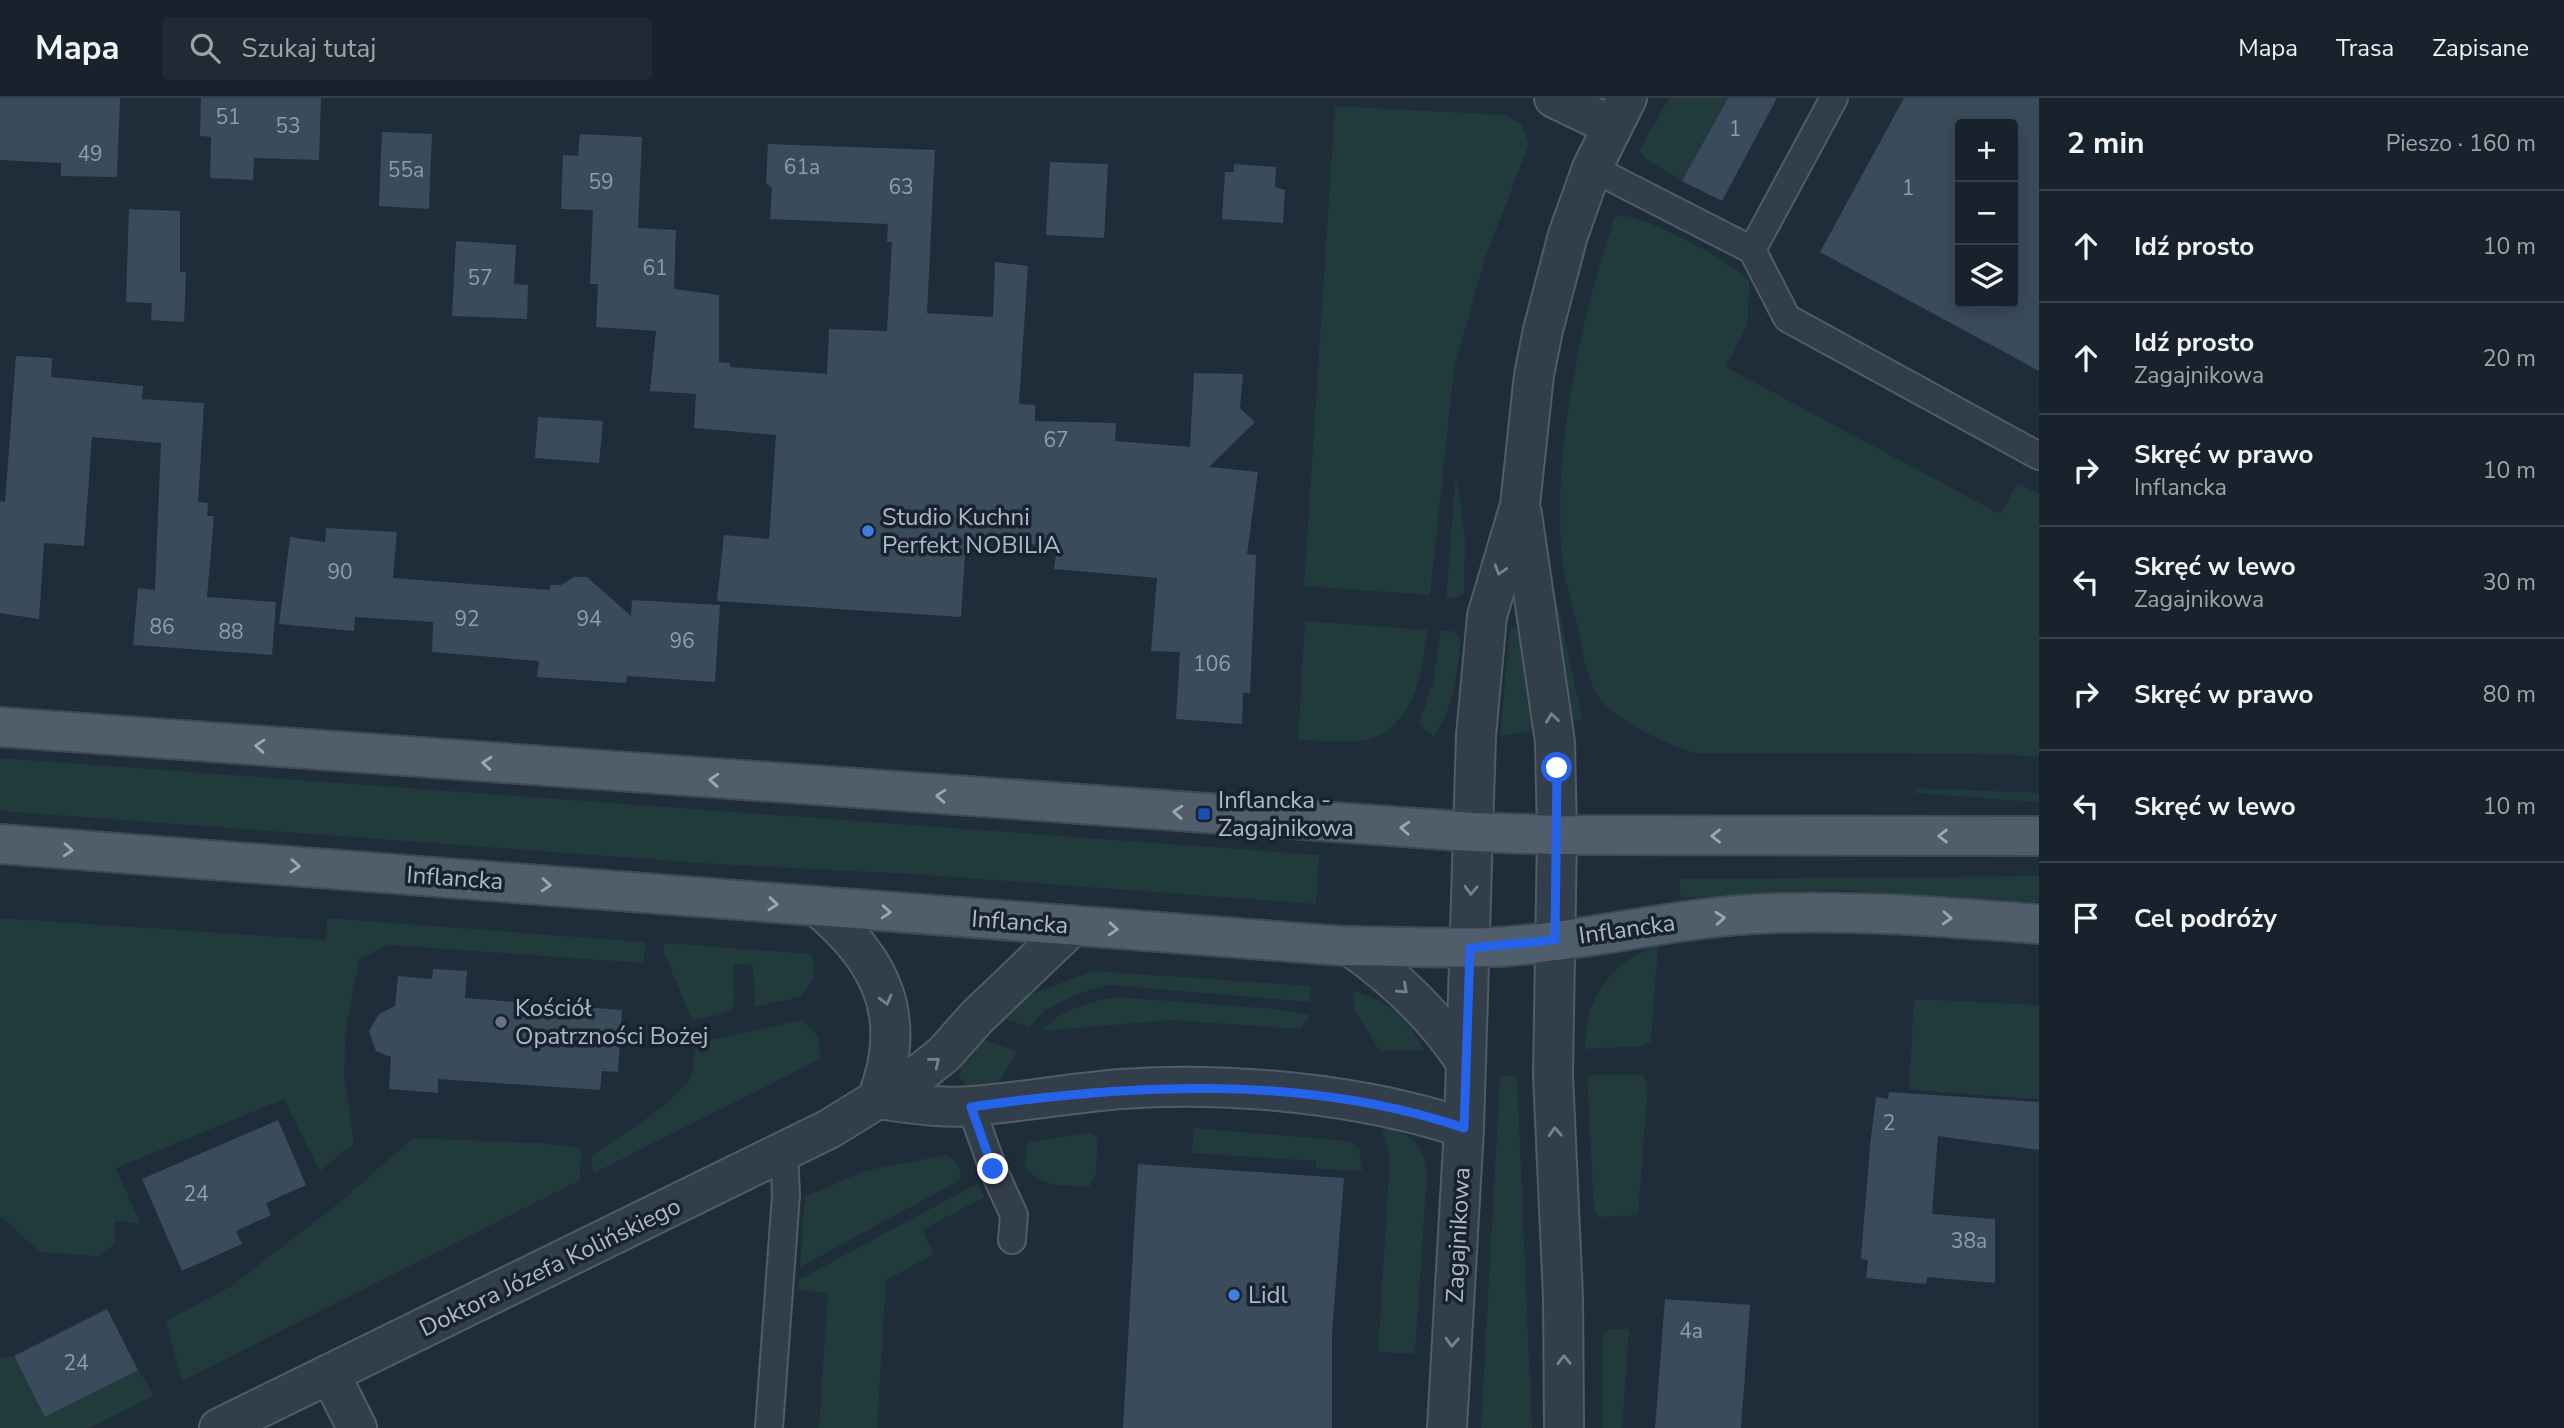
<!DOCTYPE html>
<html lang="pl">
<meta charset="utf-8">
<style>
:root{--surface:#17222c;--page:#202a34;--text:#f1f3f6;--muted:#9ea4a9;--line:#363f48}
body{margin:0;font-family:"Nunito Sans",sans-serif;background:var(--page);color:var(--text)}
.controls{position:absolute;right:21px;top:21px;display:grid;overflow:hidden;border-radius:7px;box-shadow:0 4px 18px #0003}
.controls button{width:63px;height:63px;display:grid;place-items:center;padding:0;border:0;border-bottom:2px solid var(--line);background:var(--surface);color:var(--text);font:35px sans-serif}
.stop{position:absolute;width:21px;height:21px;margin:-16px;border:5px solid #2563eb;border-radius:50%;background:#fff}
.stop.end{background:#2563eb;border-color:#fff;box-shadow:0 2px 7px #0008}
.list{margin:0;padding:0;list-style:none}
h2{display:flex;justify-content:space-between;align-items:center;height:91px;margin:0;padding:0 28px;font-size:30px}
h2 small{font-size:23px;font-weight:400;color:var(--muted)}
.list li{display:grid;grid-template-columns:46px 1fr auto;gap:21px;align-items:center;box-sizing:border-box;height:112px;padding:0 28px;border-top:2px solid var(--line)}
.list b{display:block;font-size:26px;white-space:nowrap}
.list p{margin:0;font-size:23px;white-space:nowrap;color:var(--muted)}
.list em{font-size:23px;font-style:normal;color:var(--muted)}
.icon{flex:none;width:38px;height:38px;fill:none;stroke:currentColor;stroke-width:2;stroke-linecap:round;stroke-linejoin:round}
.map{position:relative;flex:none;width:2039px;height:1330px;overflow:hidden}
header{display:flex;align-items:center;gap:42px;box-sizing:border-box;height:98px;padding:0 35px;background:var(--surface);border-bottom:2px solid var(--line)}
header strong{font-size:33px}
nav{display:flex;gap:38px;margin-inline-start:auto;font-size:24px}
.search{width:490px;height:63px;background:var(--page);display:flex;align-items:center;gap:18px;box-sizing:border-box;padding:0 24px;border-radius:7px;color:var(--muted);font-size:26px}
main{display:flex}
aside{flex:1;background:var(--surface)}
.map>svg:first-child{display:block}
.green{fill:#213a3c}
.building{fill:#3a4b5b;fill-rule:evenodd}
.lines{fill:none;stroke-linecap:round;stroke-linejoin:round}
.service-casing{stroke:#505c69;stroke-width:30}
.minor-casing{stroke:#505c69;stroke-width:42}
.tertiary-casing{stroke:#505c69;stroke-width:42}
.primary-casing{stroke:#3f4a57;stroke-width:42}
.service{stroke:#333e4b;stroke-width:26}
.minor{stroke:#333e4b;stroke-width:38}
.tertiary{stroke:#333e4b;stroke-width:38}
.primary{stroke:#505d6b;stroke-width:38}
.oneway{stroke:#76828f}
.oneway2{stroke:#9aa7b5}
.route{stroke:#2563eb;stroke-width:9}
.shop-dot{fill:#3f7fe0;stroke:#18232f;stroke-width:2.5}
.transit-dot{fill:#1a4fb4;stroke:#18232f;stroke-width:2.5}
.worship-dot{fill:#6b7280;stroke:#18232f;stroke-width:2.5}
.labels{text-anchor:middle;stroke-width:7;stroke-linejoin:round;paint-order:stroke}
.number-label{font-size:21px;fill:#909eac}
.poi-label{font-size:24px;fill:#adb9c7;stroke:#18232f;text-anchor:start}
.street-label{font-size:24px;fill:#adb9c7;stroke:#18232f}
</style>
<header>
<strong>Mapa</strong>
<div class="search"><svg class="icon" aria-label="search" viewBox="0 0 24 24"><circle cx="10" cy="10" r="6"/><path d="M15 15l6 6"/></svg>Szukaj tutaj</div>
<nav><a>Mapa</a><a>Trasa</a><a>Zapisane</a></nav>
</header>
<main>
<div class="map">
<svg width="2039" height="1330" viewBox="0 0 2039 1330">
<rect width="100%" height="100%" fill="#1f2d3b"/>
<g class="green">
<polygon points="1669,0 1728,0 1682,83 1649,63 1639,53"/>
<polygon points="1335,8 1505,17 1522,27 1529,46 1484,163 1454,271 1430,497 1304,488"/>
<path d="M1622,117C1661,126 1718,156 1749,182L1748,225L1726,269L2000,416L2018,385L2039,396V659L1993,656L1697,655C1671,650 1611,620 1597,597C1585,576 1582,549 1577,526C1572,504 1564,481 1562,458C1552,354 1581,218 1615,119Z"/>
<polygon points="1456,377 1465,439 1464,495 1456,500 1446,500"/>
<polygon points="1549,467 1582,620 1567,627"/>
<path d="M1305,523L1427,532C1424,571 1414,630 1369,641C1348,646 1320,642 1298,642Z"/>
<polygon points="1517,528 1523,529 1538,633 1500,638 1509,537 1511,530"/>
<path d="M1441,533H1453L1461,541C1457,577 1454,608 1434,639L1419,626L1433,585Z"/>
<polygon points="0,660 1319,757 1316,806 912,776 715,766 0,713"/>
<polygon points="1915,690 2039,695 2039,704 1915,695"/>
<polygon points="2039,778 2039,804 1834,792 1681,800 1679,781"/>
<polygon points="0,820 326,842 327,820 645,844 644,865 388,847 359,862 346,930 344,975 354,1045 320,1073 284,1001 116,1070 140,1125 114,1123 115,1146 98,1158 40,1154 0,1118"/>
<path d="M664,845L812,856L814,880L800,899L755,909L753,867L734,866C731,914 747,912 694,922L689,916L664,854Z"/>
<path d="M1658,847L1651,943L1642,948L1585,951C1585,900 1610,864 1658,847Z"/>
<polygon points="1093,873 1311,888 1310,904 1109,887 1078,896 1046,911 1029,929 999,919 1026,898"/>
<path d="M1353,893C1387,901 1409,921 1424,953H1380L1354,911Z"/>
<path d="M1117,899L1275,911L1310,917L1300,931L1171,922L1042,933C1056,913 1095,902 1117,899Z"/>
<polygon points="1914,901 2039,907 2039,1001 1909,992"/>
<path d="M802,922L819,940L820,961L594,1075L591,1058C617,1039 675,1006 690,980C697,968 691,955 700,944Z"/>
<polygon points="980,941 1018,953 996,989 969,990 960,980 961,965"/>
<polygon points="1641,976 1648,985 1638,1117 1601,1119 1594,1113 1587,977"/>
<polygon points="1500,978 1517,978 1532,1330 1481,1330"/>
<path d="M1381,1025C1408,1035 1423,1044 1427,1074L1415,1256L1378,1254L1390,1060Z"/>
<polygon points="1194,1030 1349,1043 1359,1050 1362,1073 1316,1071 1316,1063 1192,1055"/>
<path d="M1091,1035L1098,1040L1096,1074L1089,1089C1065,1087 1040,1091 1025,1068L1028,1044Z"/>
<polygon points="413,1040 541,1045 581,1050 580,1082 182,1283 166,1223 230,1189 339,1105"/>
<polygon points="946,1057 958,1066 961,1078 958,1083 800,1169 805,1099 864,1073"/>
<polygon points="978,1085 984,1099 922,1132 934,1156 886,1182 877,1330 819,1330 828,1195 798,1192 799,1182"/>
<polygon points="1629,1231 1622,1330 1603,1330 1602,1238 1608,1232"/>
<polygon points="14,1258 46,1319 138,1272 154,1297 90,1330 0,1330 0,1259"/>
</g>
<g class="building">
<polygon points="0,0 120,0 117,79 61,78 61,65 0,62"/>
<polygon points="201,0 321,0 319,62 254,60 253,82 210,80 211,39 200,38"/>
<polygon points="1728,0 1777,0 1722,103 1682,83"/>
<path d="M1904,0H2039V273L1820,154ZM1960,26H2013V205H1960Z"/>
<polygon points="382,34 432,36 429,111 379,108"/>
<polygon points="580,36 642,39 638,130 676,132 674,191 719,197 719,264 730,265 730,269 827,276 829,231 887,233 892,144 887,144 888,126 770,121 772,90 766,85 768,46 935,52 927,215 993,219 995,164 1028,168 1019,306 1035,307 1035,323 1116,325 1115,343 1190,349 1194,275 1243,276 1240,310 1255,324 1209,369 1258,374 1247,456 1256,457 1250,595 1243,595 1242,626 1176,621 1180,554 1151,553 1157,480 1054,471 1057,448 966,442 961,519 717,503 724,437 769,441 776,337 694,330 696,296 650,293 656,233 596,229 598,186 590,186 593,112 561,111 563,57 578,58"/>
<polygon points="1050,64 1108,66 1104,140 1046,137"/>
<polygon points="1234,66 1276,69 1275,89 1285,92 1283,125 1222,121 1225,74 1234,74"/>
<polygon points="129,111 180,113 180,174 186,174 184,224 151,222 152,205 126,204"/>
<polygon points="456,143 516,147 514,186 528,187 527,221 452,218"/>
<polygon points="16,258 52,260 51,279 143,288 142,301 204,305 198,404 208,405 207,418 214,418 207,499 276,504 272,557 133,547 138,490 155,492 161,345 92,339 84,448 44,445 39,521 0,515 0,403 5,404"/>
<polygon points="538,319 603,323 599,365 535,360"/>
<polygon points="326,430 397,434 393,480 550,492 550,487 561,487 574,479 587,479 631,518 632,502 720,507 715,584 627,578 626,585 537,579 539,563 432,554 433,524 355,519 354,533 279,526 290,439 325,444"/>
<polygon points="433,871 467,873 465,900 622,912 618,974 602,973 600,992 438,981 438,995 389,991 391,959 376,953 369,933 379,916 395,908 398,878 432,881"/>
<polygon points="1889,994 2039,1004 2039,1052 1938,1038 1932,1116 1995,1121 1995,1185 1927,1179 1926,1186 1866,1180 1868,1162 1861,1161 1870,1048 1876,999 1888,1001"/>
<polygon points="278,1022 306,1087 266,1105 271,1117 236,1133 242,1146 182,1173 142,1081"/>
<polygon points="1138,1066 1344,1080 1332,1236 1332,1330 1123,1330"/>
<polygon points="1665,1201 1750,1207 1741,1330 1655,1330"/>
<polygon points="107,1211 138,1272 45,1319 14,1258"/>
</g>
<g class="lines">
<defs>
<g id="service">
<polyline points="1592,70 1752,152 1787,220 2039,358"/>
<polyline points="1752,152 1834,0"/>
<polyline points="971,1009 993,1071 1014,1117 1012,1142"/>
<polyline points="769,1330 786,1097 784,1055"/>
</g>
<g id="minor">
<polyline points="1554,0 1612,28"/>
<polyline points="1522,416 1555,644 1557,737"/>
<polyline points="1473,734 1476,638 1487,518 1520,407 1534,277 1543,232 1568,137 1592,70 1627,0"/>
<path d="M818,809C882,862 909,920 877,1001"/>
<path d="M877,1001C909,1005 941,1011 973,1008C1022,1004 1072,995 1121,991C1228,983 1363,996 1464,1030"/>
<polyline points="330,1276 357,1330"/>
<polyline points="219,1330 829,1031 923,973 944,956 977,919 1072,828"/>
</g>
<g id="tertiary">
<polyline points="1557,737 1553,977 1563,1199 1564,1330"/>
<path d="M1350,848C1395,880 1436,918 1466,965"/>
<polyline points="1447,1330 1464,1030 1473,734"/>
</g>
<g id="primary">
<polyline points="0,629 1473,734 1557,737 2039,738"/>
<path d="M0,746L1343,848C1400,848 1456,852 1512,848C1593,841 1672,821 1754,816C1849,811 1944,819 2039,826"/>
</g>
</defs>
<use href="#service" class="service-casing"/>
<use href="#minor" class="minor-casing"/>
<use href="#tertiary" class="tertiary-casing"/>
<use href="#primary" class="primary-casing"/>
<use href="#service" class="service"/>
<use href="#minor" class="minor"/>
<use href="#tertiary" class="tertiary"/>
<use href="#primary" class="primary"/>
</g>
<defs><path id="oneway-chevron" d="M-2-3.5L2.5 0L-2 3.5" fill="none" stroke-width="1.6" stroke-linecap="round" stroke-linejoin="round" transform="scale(1.75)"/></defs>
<g class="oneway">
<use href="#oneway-chevron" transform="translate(1500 472) rotate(107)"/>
<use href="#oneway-chevron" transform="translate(1552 620) rotate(-97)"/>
<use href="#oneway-chevron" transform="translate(1471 792) rotate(92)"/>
<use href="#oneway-chevron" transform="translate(1403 891) rotate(42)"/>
<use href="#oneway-chevron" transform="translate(886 902) rotate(75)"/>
<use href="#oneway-chevron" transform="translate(935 964) rotate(-39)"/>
<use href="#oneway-chevron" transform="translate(1555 1034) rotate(-93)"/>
<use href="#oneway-chevron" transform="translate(1452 1244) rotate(93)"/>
<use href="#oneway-chevron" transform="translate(1564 1262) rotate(-91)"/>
</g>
<g class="oneway2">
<use href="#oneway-chevron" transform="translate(260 648) rotate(-176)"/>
<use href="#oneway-chevron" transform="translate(487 665) rotate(-175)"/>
<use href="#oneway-chevron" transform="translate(714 682) rotate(-176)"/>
<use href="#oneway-chevron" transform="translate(941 698) rotate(-176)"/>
<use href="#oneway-chevron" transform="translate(1178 714) rotate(-176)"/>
<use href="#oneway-chevron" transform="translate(1405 730) rotate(-177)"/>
<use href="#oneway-chevron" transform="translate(1716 738) rotate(180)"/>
<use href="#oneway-chevron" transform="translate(1943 738) rotate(180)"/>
<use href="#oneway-chevron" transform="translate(68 752) rotate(4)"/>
<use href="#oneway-chevron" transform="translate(295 768) rotate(4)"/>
<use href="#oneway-chevron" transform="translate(546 787) rotate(4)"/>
<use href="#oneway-chevron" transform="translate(773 806) rotate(5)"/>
<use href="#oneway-chevron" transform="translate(886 814) rotate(4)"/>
<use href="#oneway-chevron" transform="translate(1720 820) rotate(-5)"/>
<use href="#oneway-chevron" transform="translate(1947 820) rotate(3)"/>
<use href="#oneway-chevron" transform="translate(1113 831) rotate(4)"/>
</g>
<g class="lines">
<path class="route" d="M993,1071L971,1009C1134,985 1307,977 1464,1030L1470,850L1555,842L1557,670"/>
</g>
<g class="shop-dot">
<circle cx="868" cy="433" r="7"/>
<circle cx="1234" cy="1197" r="7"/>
</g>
<rect class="transit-dot" x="1197" y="709" width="14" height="14" rx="3.5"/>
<circle class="worship-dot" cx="501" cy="924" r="7"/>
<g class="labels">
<g class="number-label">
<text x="228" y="26">51</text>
<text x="288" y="35">53</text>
<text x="1735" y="38">1</text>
<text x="90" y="63">49</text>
<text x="802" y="76">61a</text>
<text x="406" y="79">55a</text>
<text x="601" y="91">59</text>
<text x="901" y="96">63</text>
<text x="1908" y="97">1</text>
<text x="655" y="177">61</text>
<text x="480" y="187">57</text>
<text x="1056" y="349">67</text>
<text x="340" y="481">90</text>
<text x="467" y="528">92</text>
<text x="589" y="528">94</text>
<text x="162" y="536">86</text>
<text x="231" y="541">88</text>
<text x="682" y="550">96</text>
<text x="1212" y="573">106</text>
<text x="1889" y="1032">2</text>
<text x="196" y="1103">24</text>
<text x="1969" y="1150">38a</text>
<text x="1691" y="1240">4a</text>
<text x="76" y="1272">24</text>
</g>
<g class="poi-label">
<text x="882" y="427">Studio Kuchni<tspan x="882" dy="28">Perfekt NOBILIA</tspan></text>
<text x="1218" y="710">Inflancka -<tspan x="1218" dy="28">Zagajnikowa</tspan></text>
<text x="515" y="918">Kościół<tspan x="515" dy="28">Opatrzności Bożej</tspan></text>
<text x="1248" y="1205">Lidl</text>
</g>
<g class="street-label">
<text transform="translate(455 780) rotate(4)" y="8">Inflancka</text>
<text transform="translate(1020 824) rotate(4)" y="8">Inflancka</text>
<text transform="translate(1627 831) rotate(-8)" y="8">Inflancka</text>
<text transform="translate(1458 1137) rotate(-87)" y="8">Zagajnikowa</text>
<text transform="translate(550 1169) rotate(-26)" y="8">Doktora Józefa Kolińskiego</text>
</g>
</g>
</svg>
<div class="controls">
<button>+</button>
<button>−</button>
<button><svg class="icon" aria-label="layers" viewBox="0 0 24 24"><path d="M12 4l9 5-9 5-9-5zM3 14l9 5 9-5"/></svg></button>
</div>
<div class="stop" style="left:1557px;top:670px"></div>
<div class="stop end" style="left:993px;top:1071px"></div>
</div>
<aside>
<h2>2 min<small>Pieszo · 160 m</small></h2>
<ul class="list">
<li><svg class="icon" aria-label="ahead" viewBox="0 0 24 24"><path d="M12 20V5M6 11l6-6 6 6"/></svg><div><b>Idź prosto</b></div><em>10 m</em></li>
<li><svg class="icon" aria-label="ahead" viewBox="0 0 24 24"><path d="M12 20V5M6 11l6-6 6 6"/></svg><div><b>Idź prosto</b><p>Zagajnikowa</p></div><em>20 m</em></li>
<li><svg class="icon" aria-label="right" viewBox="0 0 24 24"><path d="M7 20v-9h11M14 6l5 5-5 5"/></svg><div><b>Skręć w prawo</b><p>Inflancka</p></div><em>10 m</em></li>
<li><svg class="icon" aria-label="left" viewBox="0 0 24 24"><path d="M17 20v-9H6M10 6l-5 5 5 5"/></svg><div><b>Skręć w lewo</b><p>Zagajnikowa</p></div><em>30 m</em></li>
<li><svg class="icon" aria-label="right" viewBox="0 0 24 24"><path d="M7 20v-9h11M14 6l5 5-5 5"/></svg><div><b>Skręć w prawo</b></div><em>80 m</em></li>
<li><svg class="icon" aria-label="left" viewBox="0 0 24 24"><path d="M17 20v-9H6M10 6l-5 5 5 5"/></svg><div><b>Skręć w lewo</b></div><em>10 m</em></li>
<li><svg class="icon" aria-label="arrive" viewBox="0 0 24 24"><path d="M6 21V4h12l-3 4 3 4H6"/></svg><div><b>Cel podróży</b></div></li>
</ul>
</aside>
</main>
